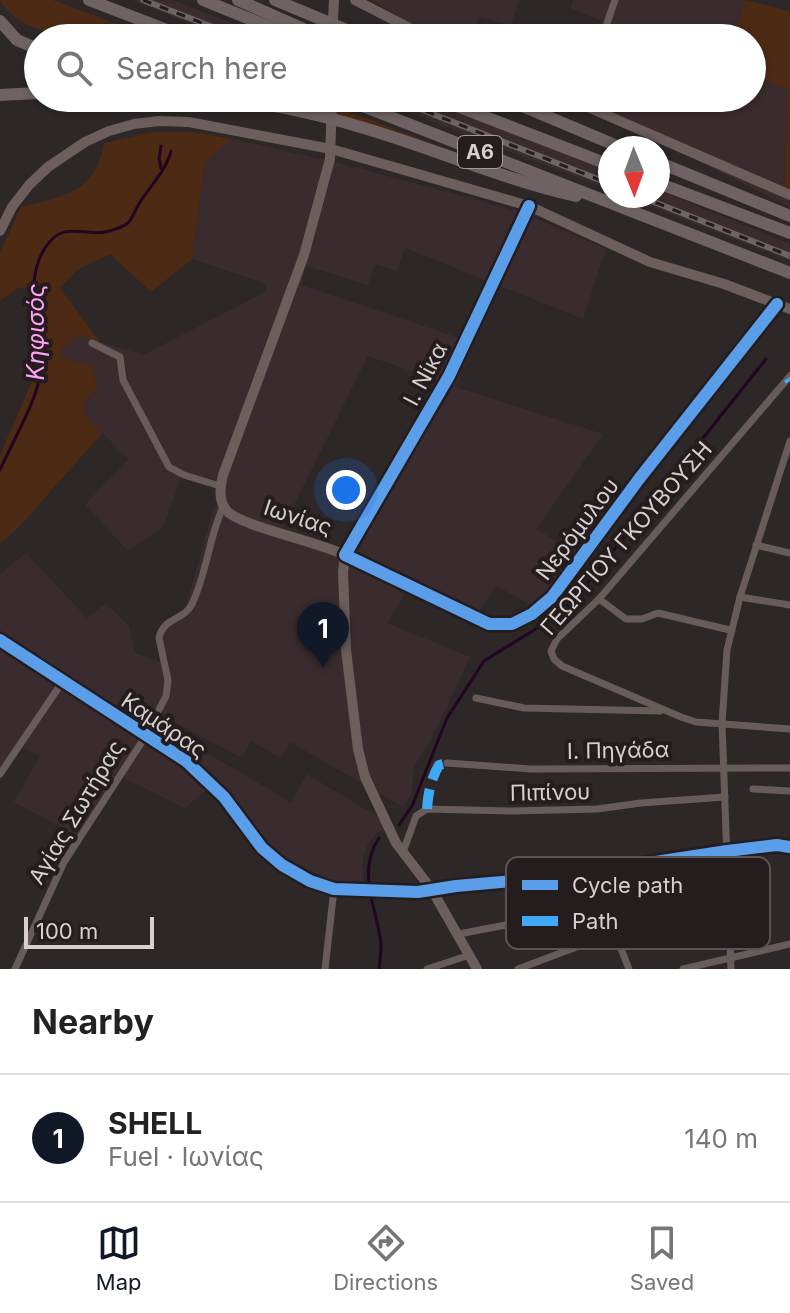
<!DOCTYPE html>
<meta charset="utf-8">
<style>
:root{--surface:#fff;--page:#f2f2f2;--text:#222;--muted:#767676;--line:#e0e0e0;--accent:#111827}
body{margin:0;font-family:Inter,sans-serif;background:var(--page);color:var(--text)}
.compass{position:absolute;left:598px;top:136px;width:72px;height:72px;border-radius:50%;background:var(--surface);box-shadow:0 2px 6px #0004;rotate:179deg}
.scale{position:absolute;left:24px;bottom:20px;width:130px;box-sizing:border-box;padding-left:8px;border:4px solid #d7d0d1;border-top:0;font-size:22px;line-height:28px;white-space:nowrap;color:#d7d0d1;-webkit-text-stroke:6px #251c1d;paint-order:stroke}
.you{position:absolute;left:346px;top:490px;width:28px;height:28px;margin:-20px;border:6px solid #fff;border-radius:50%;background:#1a73e8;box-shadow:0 0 0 12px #1a73e833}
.badge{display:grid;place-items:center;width:52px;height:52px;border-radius:50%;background:var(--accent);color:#fff;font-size:26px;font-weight:700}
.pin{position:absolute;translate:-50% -66px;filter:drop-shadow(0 2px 4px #0008)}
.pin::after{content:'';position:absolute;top:42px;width:28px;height:24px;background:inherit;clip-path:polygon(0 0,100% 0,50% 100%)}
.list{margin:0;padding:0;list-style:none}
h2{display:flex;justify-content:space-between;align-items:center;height:104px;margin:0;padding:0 32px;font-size:34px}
h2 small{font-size:26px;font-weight:400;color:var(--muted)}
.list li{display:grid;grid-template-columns:52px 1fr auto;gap:24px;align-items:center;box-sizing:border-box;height:128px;padding:0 32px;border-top:2px solid var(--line)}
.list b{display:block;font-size:30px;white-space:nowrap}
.list p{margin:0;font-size:26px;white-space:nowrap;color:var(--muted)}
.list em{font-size:26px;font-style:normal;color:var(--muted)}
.icon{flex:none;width:44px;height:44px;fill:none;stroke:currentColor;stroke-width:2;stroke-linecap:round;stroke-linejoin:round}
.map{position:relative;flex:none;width:790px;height:969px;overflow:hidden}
.search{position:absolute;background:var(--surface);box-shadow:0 2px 6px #0004;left:24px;right:24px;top:24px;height:88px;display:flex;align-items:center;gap:20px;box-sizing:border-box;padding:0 28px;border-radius:44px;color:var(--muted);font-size:30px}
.sheet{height:232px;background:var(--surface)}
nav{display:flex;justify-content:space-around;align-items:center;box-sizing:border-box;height:112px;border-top:2px solid var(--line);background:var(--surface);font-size:22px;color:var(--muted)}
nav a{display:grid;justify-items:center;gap:4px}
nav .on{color:var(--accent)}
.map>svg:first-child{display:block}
.built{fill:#3a2c2e;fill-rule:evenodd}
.green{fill:#4c2a13}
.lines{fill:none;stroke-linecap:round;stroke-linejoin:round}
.stream{stroke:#220521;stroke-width:3}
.street{stroke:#685c5a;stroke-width:7}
.secondary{stroke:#6b5e5c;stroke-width:10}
.highway{stroke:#6e6362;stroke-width:12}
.rail-casing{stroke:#6d6464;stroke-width:6}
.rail{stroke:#251c1d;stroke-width:3;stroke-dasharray:9;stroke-linecap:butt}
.quiet{stroke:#3fa9f5;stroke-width:10;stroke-dasharray:20 10;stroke-linecap:butt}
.cycleway-casing{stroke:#251c1d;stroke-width:17}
.cycleway{stroke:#5a9eea;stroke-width:12}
.labels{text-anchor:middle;stroke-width:8;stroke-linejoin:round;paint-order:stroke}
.shield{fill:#251c1d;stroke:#a29a9b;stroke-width:2}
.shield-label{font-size:20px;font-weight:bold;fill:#d7d0d1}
.street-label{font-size:22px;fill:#d7d0d1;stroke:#251c1d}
.water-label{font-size:24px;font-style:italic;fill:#ffa2f9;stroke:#251c1d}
.key{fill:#251c1d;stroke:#5a5253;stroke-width:2}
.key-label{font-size:22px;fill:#d7d0d1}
</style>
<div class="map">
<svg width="790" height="969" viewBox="0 0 790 969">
<rect width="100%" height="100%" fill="#2d2728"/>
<g class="built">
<polygon points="132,0 173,0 269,38 224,38"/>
<polygon points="370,0 519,0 511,25 478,17 473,38 438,38"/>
<polygon points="573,0 745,0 733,38 596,38 601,21 571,8"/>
<polygon points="752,77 788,89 784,193 790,196 790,207 576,100 752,98"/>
<polygon points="371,98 424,98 610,170 610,190"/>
<path d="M232,139L339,163L521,212L606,249L583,319L405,248L397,271L375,264L368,285L306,266L301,285L474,343L455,387L603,434L536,529L579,555L545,599L532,606L497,586L470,623L405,593L387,623L470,657L432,738L413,768L412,794L403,807L290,742L281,758L251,742L242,758L162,716L159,725L291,802L307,774L391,825L376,833L368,844L363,856V884L336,883L280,856L216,782L185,808L120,776L80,837L14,802L40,756L21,747L0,781V574L26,553L87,618L106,603L129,626L135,653L170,666L163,645L161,631L171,623L182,620L213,511L218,502L217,488L181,478L163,527L128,551L85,505L128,459L85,415L84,402L98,389L92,365L61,359V350L79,335L143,355L265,292L266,284L192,259L205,162ZM368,356L441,381L341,549L283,527Z"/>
<polygon points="658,190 790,244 790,261 624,196 658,196"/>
</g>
<g class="green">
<path d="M0,0H53L154,38C109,38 26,46 0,0Z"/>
<polygon points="745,0 790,11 790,196 784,194 788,89 752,77 752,38 733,38"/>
<polygon points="279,98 313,98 439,146"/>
<path d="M154,132H193L232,139L205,162L192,259L151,292L110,254L77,270L60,288L100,342L79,335L61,350V358L92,365L98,389L84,402L85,415L102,433L19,527L0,543V455L35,374L30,338L31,286L16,289L0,301V253L21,207C63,197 96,192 104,143Z"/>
</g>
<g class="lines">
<g class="stream">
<polyline points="161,146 159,158 161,168"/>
<path d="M0,470C10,447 35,403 39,380C47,337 19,289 45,248C63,220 82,236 105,232C111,231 123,227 128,223C133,218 136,208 140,202C152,184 166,170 171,151"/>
<polyline points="399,825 412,806 447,718 484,661 555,617 578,595 766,359"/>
<path d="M379,969C380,961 381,952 381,943C377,909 356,872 379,838"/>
</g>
<g class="street">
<polyline points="602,38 615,0"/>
<polyline points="529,206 449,376 345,555 489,624 512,624 532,614 552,597 639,479 777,304"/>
<polyline points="92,343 120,357 123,380 169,467 184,475 220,486"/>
<polyline points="790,376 599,599 557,639 551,651 554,659 562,666 681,717 696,722 790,729"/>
<polyline points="756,545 790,553"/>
<polyline points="740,597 790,605"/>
<polyline points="599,599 626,619 642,619 658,613 730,630"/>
<polyline points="0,640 186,761 224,797 262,848 282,865 310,881 334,889 418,892 456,886 558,877 727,851 777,845 790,847"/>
<polyline points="476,698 524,708 660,711"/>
<polyline points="447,763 531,769 790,768"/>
<polyline points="0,774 63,681"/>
<polyline points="753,789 790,791"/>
<polyline points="403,852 416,816 427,809 512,811 597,809 641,803 725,797"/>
<path d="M598,907C618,897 626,886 634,865"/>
<polyline points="459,934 598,907 601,936"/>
<path d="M15,969L64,862L145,737L166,696L168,680L159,638C163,617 184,621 192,604C207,573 209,537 223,507"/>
<polyline points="325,969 334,889"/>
<polyline points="427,969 470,955"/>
<polyline points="518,969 611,934 618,941 629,969"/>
<polyline points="683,969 790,944"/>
<polyline points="731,969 722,723 727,650 740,597 790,441"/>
</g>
<g class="secondary">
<polyline points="355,0 429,38"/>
<polyline points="332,38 334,0"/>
<path d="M332,98L330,159L304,255L223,475C220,486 218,501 227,511C240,526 319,542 345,555L343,572L346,650L358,749L365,777L396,843L432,890L477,969"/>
<polyline points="567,98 790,195"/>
<polyline points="0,231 12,207 29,185 48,167 85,142 109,131 134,124 159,121 189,122 331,149 529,206 650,262 724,284 790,309"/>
</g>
<g class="highway">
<polyline points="89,0 188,38"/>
<polyline points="203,0 297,38"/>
<polyline points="238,0 324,38"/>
<polyline points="275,0 366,38"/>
<polyline points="0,21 17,40 38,49"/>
<polyline points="0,95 38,93"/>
<path d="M230,98C273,105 316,113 357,126C431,147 501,179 576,196"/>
<polyline points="342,98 790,273"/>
<polyline points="436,98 610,165"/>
<polyline points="503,98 622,148"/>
<polyline points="658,162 790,216"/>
<polyline points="658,183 790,233"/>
</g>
<defs>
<g id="rail">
<polyline points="143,0 241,38"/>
<polyline points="392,98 610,184"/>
<polyline points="639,196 790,256"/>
</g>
</defs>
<use href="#rail" class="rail-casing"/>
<use href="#rail" class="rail"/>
<g class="quiet">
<polyline points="788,378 790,381"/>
<path d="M427,809C428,793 431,779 439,765L447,763"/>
</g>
<defs>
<g id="cycleway">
<polyline points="529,206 449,376 345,555 489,624 512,624 532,614 552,597 639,479 777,304"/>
<polyline points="0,640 186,761 224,797 262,848 282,865 310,881 334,889 418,892 456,886 558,877 727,851 777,845 790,847"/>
</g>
</defs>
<use href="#cycleway" class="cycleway-casing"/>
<use href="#cycleway" class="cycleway"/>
</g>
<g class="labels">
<rect class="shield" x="458" y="136" width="44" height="32" rx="6"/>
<g class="shield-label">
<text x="480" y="159">Α6</text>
</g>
<g class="street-label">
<text transform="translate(425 374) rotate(-62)" y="8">Ι. Νίκα</text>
<text transform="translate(298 517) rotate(18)" y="8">Ιωνίας</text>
<text transform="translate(577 529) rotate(-53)" y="8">Νερόμυλου</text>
<text transform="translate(626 538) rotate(-49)" y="8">ΓΕΩΡΓΙΟΥ ΓΚΟΥΒΟΥΣΗ</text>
<text transform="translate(164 725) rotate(34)" y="8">Καμάρας</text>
<text transform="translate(618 750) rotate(-1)" y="8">Ι. Πηγάδα</text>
<text transform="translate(550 792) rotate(-1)" y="8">Πιπίνου</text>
<text transform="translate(76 812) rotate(-59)" y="8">Αγίας Σωτήρας</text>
</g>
<g class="water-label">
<text transform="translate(36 332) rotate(-90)" y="8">Κηφισός</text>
</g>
</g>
<rect x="506" y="857" width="264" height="92" rx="12" class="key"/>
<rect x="522" y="880" width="36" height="10" fill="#5a9eea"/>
<rect x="522" y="916" width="36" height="10" fill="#3fa9f5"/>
<g class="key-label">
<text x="572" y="893">Cycle path</text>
<text x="572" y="929">Path</text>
</g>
</svg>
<svg class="compass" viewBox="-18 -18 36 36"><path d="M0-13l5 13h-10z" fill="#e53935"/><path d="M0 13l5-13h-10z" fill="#767676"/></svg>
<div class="scale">100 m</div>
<div class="you"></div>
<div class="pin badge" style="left:323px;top:668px">1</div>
<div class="search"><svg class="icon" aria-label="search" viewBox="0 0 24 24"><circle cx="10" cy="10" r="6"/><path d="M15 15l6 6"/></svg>Search here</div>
</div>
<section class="sheet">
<h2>Nearby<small></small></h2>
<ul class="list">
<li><span class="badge">1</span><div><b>SHELL</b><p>Fuel · Ιωνίας</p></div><em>140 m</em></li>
</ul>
</section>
<nav>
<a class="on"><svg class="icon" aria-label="map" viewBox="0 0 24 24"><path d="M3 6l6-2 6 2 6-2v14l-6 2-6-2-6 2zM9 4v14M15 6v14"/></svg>Map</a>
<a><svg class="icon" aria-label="directions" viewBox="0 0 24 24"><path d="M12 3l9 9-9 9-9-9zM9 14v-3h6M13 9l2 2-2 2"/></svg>Directions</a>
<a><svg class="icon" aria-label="saved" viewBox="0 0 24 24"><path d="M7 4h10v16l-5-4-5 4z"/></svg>Saved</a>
</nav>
